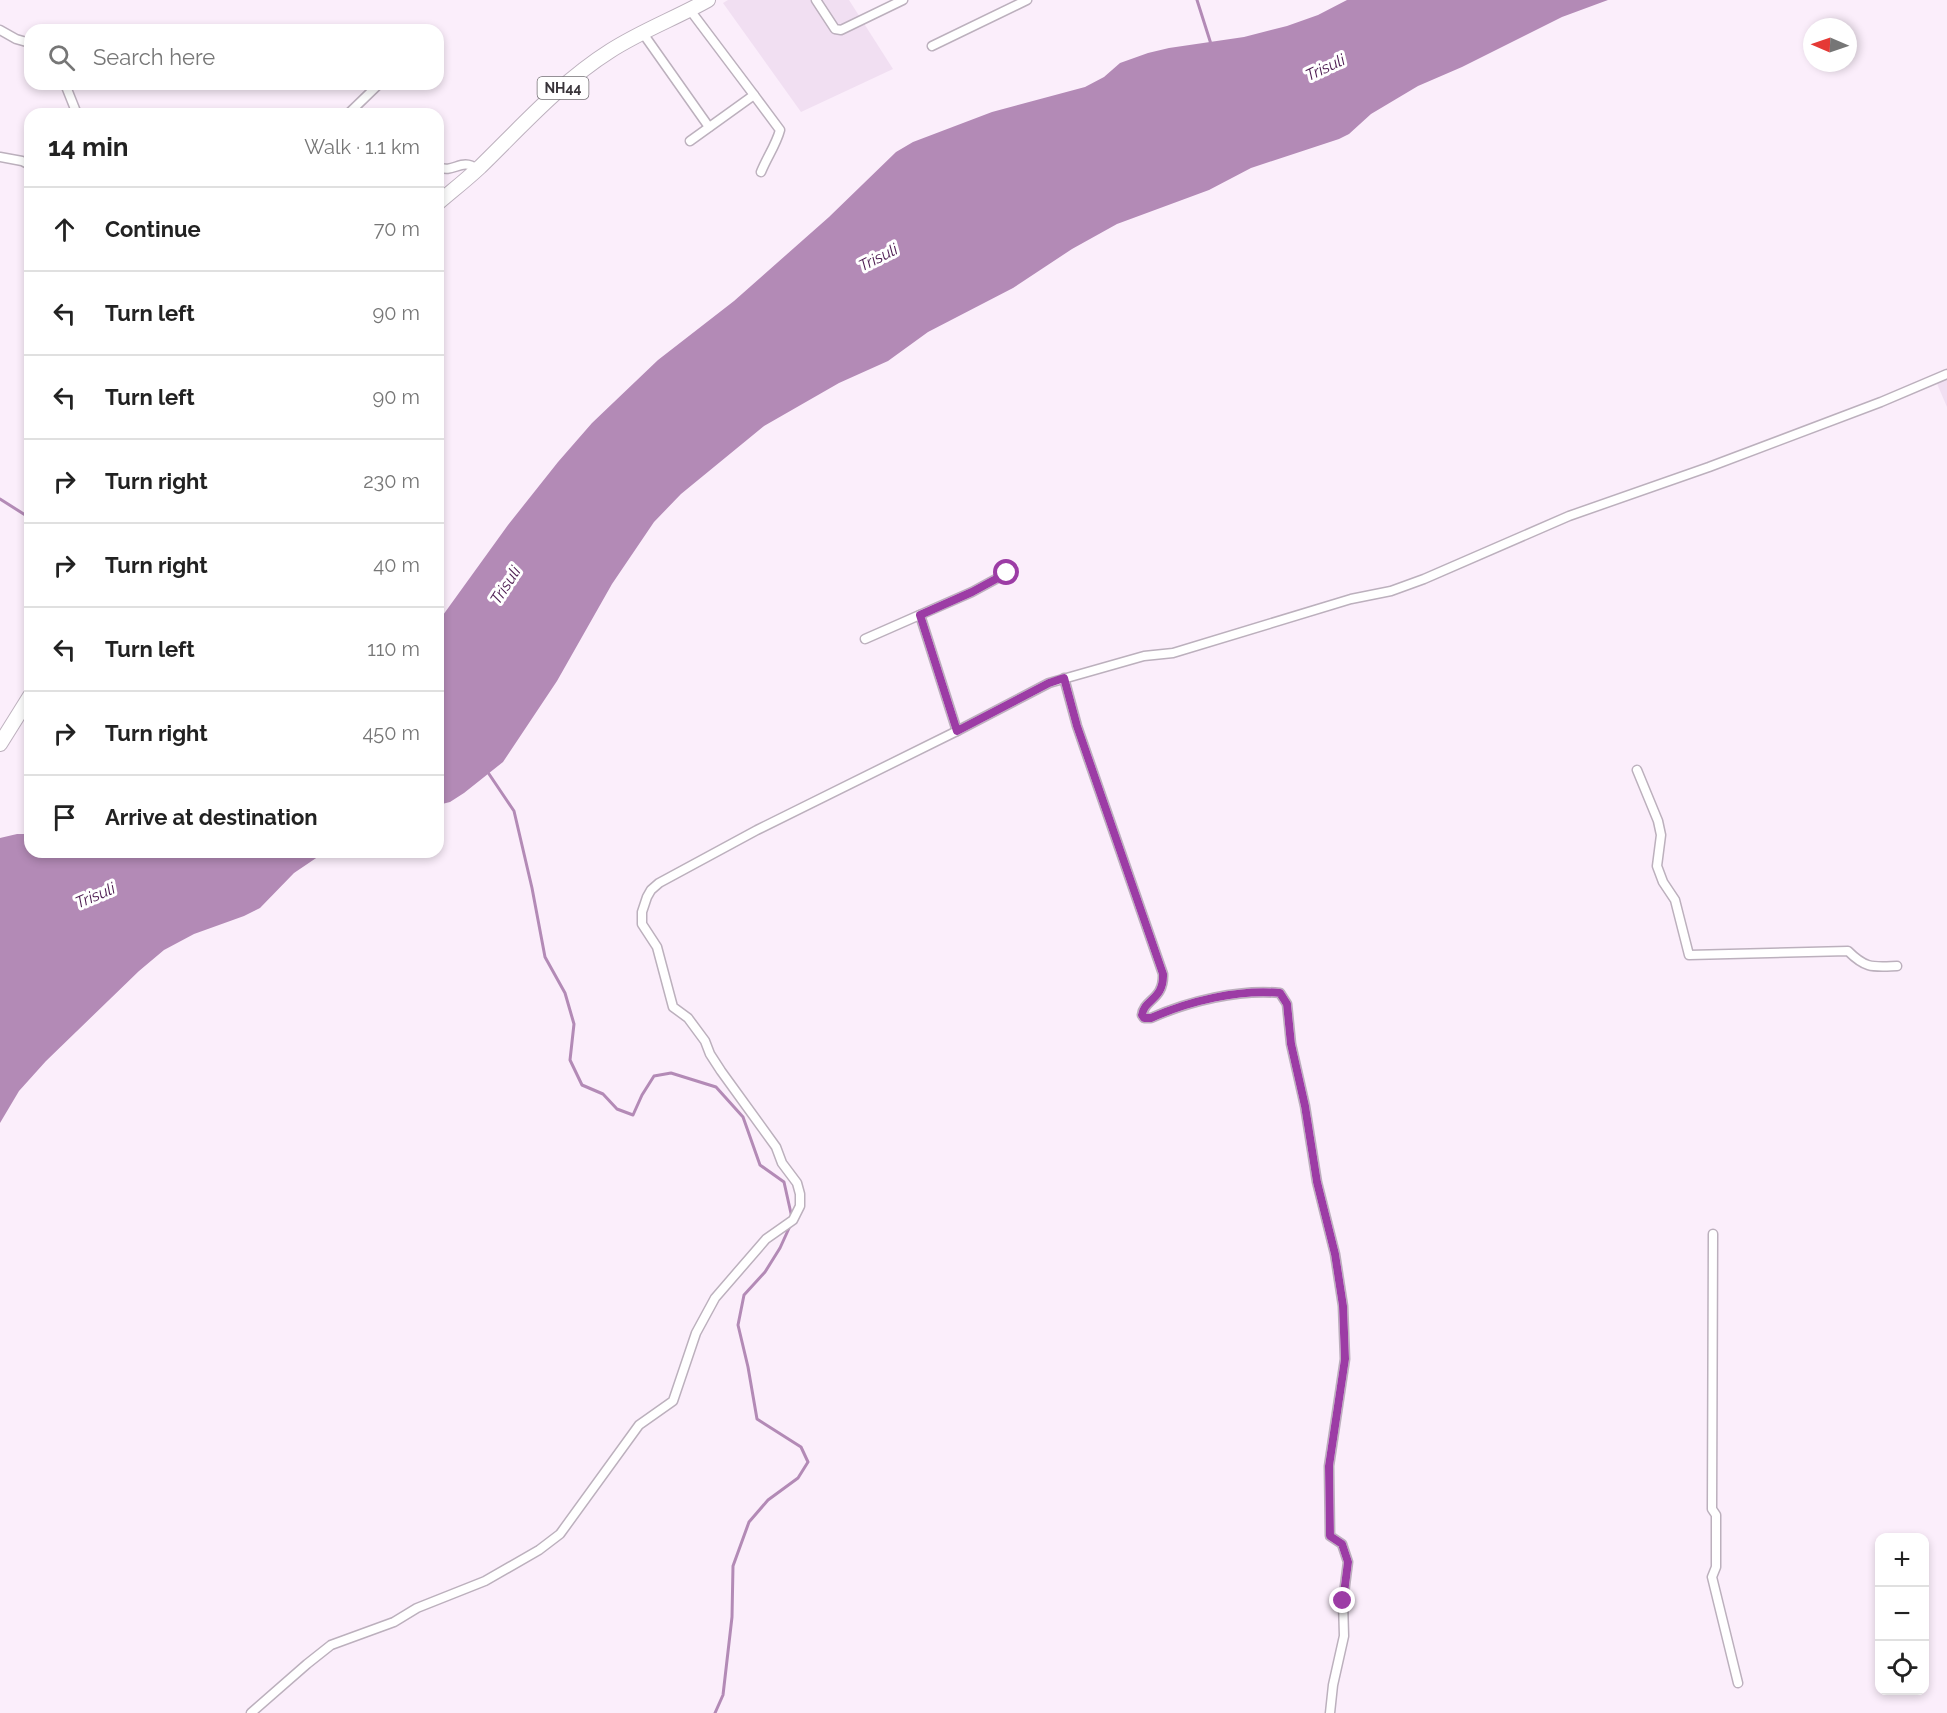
<!DOCTYPE html>
<meta charset="utf-8">
<style>
:root{--surface:#fff;--page:#f6f6f6;--text:#222;--muted:#767676;--line:#e0e0e0}
body{margin:0;font-family:Raleway,sans-serif;background:var(--page);color:var(--text)}
.controls{position:absolute;right:18px;bottom:18px;display:grid;overflow:hidden;border-radius:12px;box-shadow:0 3px 9px #0003}
.controls button{width:54px;height:54px;display:grid;place-items:center;padding:0;border:0;border-bottom:2px solid var(--line);background:var(--surface);color:var(--text);font:30px sans-serif}
.compass{position:absolute;left:1803px;top:18px;width:54px;height:54px;border-radius:50%;background:var(--surface);box-shadow:0 3px 9px #0003;rotate:272deg}
.stop{position:absolute;width:18px;height:18px;margin:-14px;border:4px solid #9c3ca5;border-radius:50%;background:#fff}
.stop.end{background:#9c3ca5;border-color:#fff;box-shadow:0 2px 6px #0008}
.list{margin:0;padding:0;list-style:none}
h2{display:flex;justify-content:space-between;align-items:center;height:78px;margin:0;padding:0 24px;font-size:26px}
h2 small{font-size:20px;font-weight:400;color:var(--muted)}
.list li{display:grid;grid-template-columns:39px 1fr auto;gap:18px;align-items:center;box-sizing:border-box;height:84px;padding:0 24px;border-top:2px solid var(--line)}
.list b{display:block;font-size:22px;white-space:nowrap}
.list em{font-size:20px;font-style:normal;color:var(--muted)}
.icon{flex:none;width:33px;height:33px;fill:none;stroke:currentColor;stroke-width:2;stroke-linecap:round;stroke-linejoin:round}
.map{position:relative;flex:none;width:1947px;height:1713px;overflow:hidden}
.search{position:absolute;background:var(--surface);box-shadow:0 3px 9px #0003;left:24px;top:24px;width:420px;height:66px;display:flex;align-items:center;gap:15px;box-sizing:border-box;padding:0 21px;border-radius:18px;color:var(--muted);font-size:22px}
.panel{position:absolute;background:var(--surface);box-shadow:0 3px 9px #0003;left:24px;top:108px;width:420px;height:750px;border-radius:18px}
.map>svg:first-child{display:block}
.built{fill:#f1dff2}
.water{fill:#b38ab6}
.lines{fill:none;stroke-linecap:round;stroke-linejoin:round}
.stream{stroke:#b38ab6;stroke-width:3}
.minor-casing{stroke:#bcb0bd;stroke-width:11}
.trunk-casing{stroke:#bcb0bd;stroke-width:16}
.minor{stroke:#fff;stroke-width:8}
.trunk{stroke:#fff;stroke-width:14}
.route{stroke:#9c3ca5;stroke-width:8}
.labels{text-anchor:middle;stroke-width:6;stroke-linejoin:round;paint-order:stroke}
.shield{fill:#fff;stroke:#747175;stroke-width:1.5}
.shield-label{font-size:14px;font-weight:bold;fill:#39343a}
.water-label{font-size:16px;font-style:italic;fill:#4b194f;stroke:#fff}
</style>
<div class="map">
<svg width="1947" height="1713" viewBox="0 0 1947 1713">
<rect width="100%" height="100%" fill="#fbeefb"/>
<g class="built">
<polygon points="728,0 849,0 893,69 801,112 723,3"/>
<polygon points="1947,374 1947,407 1935,379"/>
</g>
<g class="water">
<polygon points="1347,0 1608,0 1562,17 1462,67 1418,86 1371,114 1349,134 1339,139 1251,168 1209,190 1117,224 1072,249 1013,288 928,332 888,361 839,383 764,426 681,494 654,522 612,584 557,681 503,762 464,793 450,802 438,805 438,622 508,525 558,462 592,423 658,360 734,301 829,217 896,152 913,142 992,112 1085,87 1104,77 1120,63 1148,53 1169,48 1244,37 1287,26 1318,15"/>
<polygon points="17,834 30,834 30,852 325,852 294,873 260,908 244,916 194,934 164,950 139,971 46,1061 19,1091 0,1123 0,838"/>
</g>
<g class="lines">
<g class="stream">
<polyline points="1197,0 1211,44"/>
<polyline points="0,499 30,518"/>
<polyline points="487,771 514,811 532,888 545,957 565,993 574,1024 570,1060 582,1085 603,1094 617,1109 633,1115 642,1095 654,1076 671,1073 716,1087 743,1117 760,1165 784,1182 792,1218"/>
<polyline points="715,1713 723,1695 732,1617 733,1566 749,1522 768,1500 798,1478 808,1462 801,1447 757,1419 748,1367 738,1325 744,1295 765,1272 780,1248 790,1226"/>
</g>
<defs>
<g id="minor">
<polyline points="816,0 835,29 841,30 903,0"/>
<polyline points="0,30 16,39 30,43"/>
<polyline points="642,32 709,127"/>
<polyline points="932,46 1027,0"/>
<polyline points="65,84 77,114"/>
<path d="M754,95L780,130C776,145 767,157 761,172"/>
<polyline points="348,114 379,84"/>
<polyline points="690,141 754,95 690,10"/>
<polyline points="0,157 22,161 30,165"/>
<path d="M438,167C454,174 461,157 477,169"/>
<polyline points="920,615 957,731"/>
<polyline points="865,639 972,592 1007,573"/>
<path d="M1064,678L1077,726L1163,974C1164,1000 1144,999 1142,1015L1144,1018H1151C1189,1001 1239,989 1280,993L1287,1004L1291,1044L1305,1106L1317,1182L1335,1254L1343,1306L1345,1359L1329,1466L1330,1536L1342,1544L1348,1562L1343,1601L1344,1636L1333,1685L1330,1713"/>
<path d="M1637,770L1658,821L1661,835L1657,866L1663,882L1675,900L1689,955L1848,951C1866,969 1873,967 1897,966"/>
<polyline points="1713,1234 1712,1509 1716,1515 1716,1567 1712,1577 1738,1683"/>
<polyline points="251,1713 307,1664 331,1645 394,1622 417,1608 485,1581 539,1550 560,1534 639,1425 673,1401 696,1333 715,1298 766,1239 793,1220 800,1206 800,1194 797,1183 782,1163 776,1147 721,1071 710,1054 705,1041 688,1018 673,1007 657,947 642,924 642,912 647,897 651,890 659,883 757,830 957,731 1049,683 1144,656 1173,653 1351,599 1391,591 1424,579 1569,516 1709,467 1881,402 1947,374"/>
</g>
<g id="trunk">
<path d="M438,203C452,191 466,180 480,167C521,127 561,82 610,51C641,31 676,18 708,0"/>
<polyline points="0,744 30,696"/>
</g>
</defs>
<use href="#minor" class="minor-casing"/>
<use href="#trunk" class="trunk-casing"/>
<use href="#minor" class="minor"/>
<use href="#trunk" class="trunk"/>
</g>
<g class="lines">
<path class="route" d="M1007,573L972,592L920,615L957,731L1049,683L1064,678L1077,726L1163,974C1164,1000 1144,999 1142,1015L1144,1018H1151C1189,1001 1239,989 1280,993L1287,1004L1291,1044L1305,1106L1317,1182L1335,1254L1343,1306L1345,1359L1329,1466L1330,1536L1342,1544L1348,1562L1343,1601"/>
</g>
<g class="labels">
<rect class="shield" x="537.5" y="77" width="51" height="22" rx="4.5"/>
<g class="shield-label">
<text x="563" y="93">NH44</text>
</g>
<g class="water-label">
<text transform="translate(1325 67) rotate(-25)" y="6">Trisuli</text>
<text transform="translate(878 257) rotate(-27)" y="6">Trisuli</text>
<text transform="translate(505 585) rotate(-57)" y="6">Trisuli</text>
<text transform="translate(95 895) rotate(-23)" y="6">Trisuli</text>
</g>
</g>
</svg>
<div class="controls">
<button>+</button>
<button>−</button>
<button><svg class="icon" aria-label="locate" viewBox="0 0 24 24"><circle cx="12" cy="12" r="6"/><path d="M12 2v4M12 18v4M2 12h4M18 12h4"/></svg></button>
</div>
<svg class="compass" viewBox="-18 -18 36 36"><path d="M0-13l5 13h-10z" fill="#e53935"/><path d="M0 13l5-13h-10z" fill="#767676"/></svg>
<div class="stop" style="left:1007px;top:573px"></div>
<div class="stop end" style="left:1343px;top:1601px"></div>
<div class="search"><svg class="icon" aria-label="search" viewBox="0 0 24 24"><circle cx="10" cy="10" r="6"/><path d="M15 15l6 6"/></svg>Search here</div>
<section class="panel">
<h2>14 min<small>Walk · 1.1 km</small></h2>
<ul class="list">
<li><svg class="icon" aria-label="ahead" viewBox="0 0 24 24"><path d="M12 20V5M6 11l6-6 6 6"/></svg><div><b>Continue</b></div><em>70 m</em></li>
<li><svg class="icon" aria-label="left" viewBox="0 0 24 24"><path d="M17 20v-9H6M10 6l-5 5 5 5"/></svg><div><b>Turn left</b></div><em>90 m</em></li>
<li><svg class="icon" aria-label="left" viewBox="0 0 24 24"><path d="M17 20v-9H6M10 6l-5 5 5 5"/></svg><div><b>Turn left</b></div><em>90 m</em></li>
<li><svg class="icon" aria-label="right" viewBox="0 0 24 24"><path d="M7 20v-9h11M14 6l5 5-5 5"/></svg><div><b>Turn right</b></div><em>230 m</em></li>
<li><svg class="icon" aria-label="right" viewBox="0 0 24 24"><path d="M7 20v-9h11M14 6l5 5-5 5"/></svg><div><b>Turn right</b></div><em>40 m</em></li>
<li><svg class="icon" aria-label="left" viewBox="0 0 24 24"><path d="M17 20v-9H6M10 6l-5 5 5 5"/></svg><div><b>Turn left</b></div><em>110 m</em></li>
<li><svg class="icon" aria-label="right" viewBox="0 0 24 24"><path d="M7 20v-9h11M14 6l5 5-5 5"/></svg><div><b>Turn right</b></div><em>450 m</em></li>
<li><svg class="icon" aria-label="arrive" viewBox="0 0 24 24"><path d="M6 21V4h12l-3 4 3 4H6"/></svg><div><b>Arrive at destination</b></div></li>
</ul>
</section>
</div>
